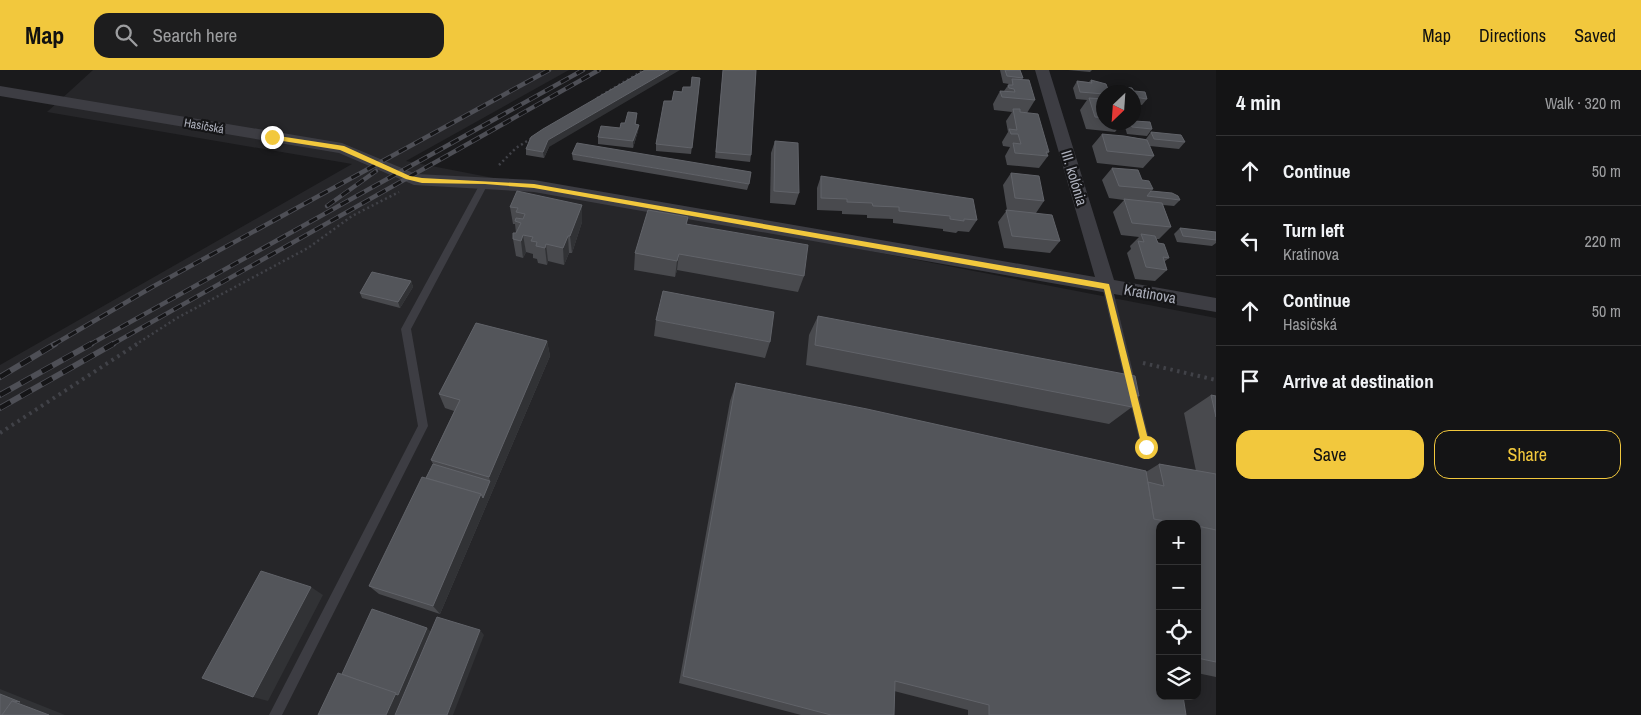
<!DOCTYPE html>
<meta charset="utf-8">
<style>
:root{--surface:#141415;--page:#1d1d1e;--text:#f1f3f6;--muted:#9d9ea0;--line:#333334;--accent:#f2c83d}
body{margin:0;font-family:"Archivo Narrow",sans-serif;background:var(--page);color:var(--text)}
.controls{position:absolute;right:15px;bottom:15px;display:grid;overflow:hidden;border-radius:10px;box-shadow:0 2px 12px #0003}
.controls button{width:45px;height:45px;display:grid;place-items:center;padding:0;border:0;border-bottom:1px solid var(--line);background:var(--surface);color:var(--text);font:25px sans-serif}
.compass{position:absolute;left:1096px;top:15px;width:45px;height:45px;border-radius:50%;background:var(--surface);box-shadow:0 2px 12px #0003;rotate:205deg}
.stop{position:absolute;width:15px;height:15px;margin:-11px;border:4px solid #f2c83d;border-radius:50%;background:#fff}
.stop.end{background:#f2c83d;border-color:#fff;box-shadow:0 1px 5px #0008}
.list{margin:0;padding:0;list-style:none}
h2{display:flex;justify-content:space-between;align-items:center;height:65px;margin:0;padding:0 20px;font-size:21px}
h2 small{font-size:16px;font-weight:400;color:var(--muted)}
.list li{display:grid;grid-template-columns:32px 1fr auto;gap:15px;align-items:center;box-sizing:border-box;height:70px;padding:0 20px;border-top:1px solid var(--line)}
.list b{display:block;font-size:19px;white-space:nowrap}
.list p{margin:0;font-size:16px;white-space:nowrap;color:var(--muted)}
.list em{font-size:16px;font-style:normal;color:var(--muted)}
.actions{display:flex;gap:10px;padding:15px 20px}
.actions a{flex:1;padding:11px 0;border:1px solid var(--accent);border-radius:15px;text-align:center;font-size:18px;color:var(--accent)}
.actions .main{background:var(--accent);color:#111}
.icon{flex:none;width:28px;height:28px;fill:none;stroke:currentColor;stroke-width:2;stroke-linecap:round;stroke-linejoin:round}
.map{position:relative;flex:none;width:1216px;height:645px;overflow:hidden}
header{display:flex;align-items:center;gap:30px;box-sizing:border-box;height:70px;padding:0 25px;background:var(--accent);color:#111}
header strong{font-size:24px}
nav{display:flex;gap:28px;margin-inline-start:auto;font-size:18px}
.search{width:350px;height:45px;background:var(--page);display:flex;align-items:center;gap:12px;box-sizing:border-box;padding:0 18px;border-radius:15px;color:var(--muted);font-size:19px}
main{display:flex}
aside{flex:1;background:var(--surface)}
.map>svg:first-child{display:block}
.built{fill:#262629;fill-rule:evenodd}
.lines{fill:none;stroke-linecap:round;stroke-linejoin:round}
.path-far1{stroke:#414248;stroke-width:2.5;stroke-dasharray:2 3;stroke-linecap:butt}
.path{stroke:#414248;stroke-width:4;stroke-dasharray:2.5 4.5;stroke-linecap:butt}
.service{fill:#3d3d43;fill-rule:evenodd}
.minor{fill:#3d3d43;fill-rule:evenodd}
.rail-far1-casing{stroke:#4e4f56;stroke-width:4.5}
.rail-casing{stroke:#4e4f56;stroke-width:6}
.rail-far1{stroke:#151517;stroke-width:3;stroke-dasharray:9;stroke-linecap:butt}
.rail{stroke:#151517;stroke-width:4.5;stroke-dasharray:12;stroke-linecap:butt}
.wall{fill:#494a4e}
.shaded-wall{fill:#313235}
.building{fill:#53555a;stroke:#616369}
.route{fill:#f2c83d}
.labels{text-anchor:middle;stroke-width:4.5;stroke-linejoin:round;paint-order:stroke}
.far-street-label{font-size:12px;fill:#adb0bc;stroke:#151517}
.street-label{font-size:15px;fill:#adb0bc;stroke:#151517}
</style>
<header>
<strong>Map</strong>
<div class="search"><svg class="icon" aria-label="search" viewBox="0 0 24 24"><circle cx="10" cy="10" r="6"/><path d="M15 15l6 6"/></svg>Search here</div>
<nav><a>Map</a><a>Directions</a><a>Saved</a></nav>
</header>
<main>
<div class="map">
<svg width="1216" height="645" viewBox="0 0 1216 645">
<rect width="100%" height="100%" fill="#1a1a1c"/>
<path class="built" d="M93,0H569L406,91L1216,248V645H0V295L352,94L47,42ZM1160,454H1197V626H1160Z"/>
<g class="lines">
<g class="path-far1">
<polyline points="597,28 644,0"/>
<polyline points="499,95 516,78 532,68"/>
<polyline points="135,275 177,248 308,178 352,146 399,122"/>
</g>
<g class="path">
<polyline points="1143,293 1216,310"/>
<polyline points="0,363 137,274"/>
</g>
<g class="service">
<polygon points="485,109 489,112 411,259 428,356 282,645 269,645 418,356 401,259 481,112"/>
<polygon points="1107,212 1112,216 1151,377 1150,380 1146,382 1142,380 1141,377 1102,216"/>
</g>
<polygon class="minor" points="1035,0 1049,0 1114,210 1216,228 1216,242 534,122 414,115 339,83 0,26 0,16 342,73 416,104 534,110 1095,207"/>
<defs>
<g id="rail-far1">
<polyline points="327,136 376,101"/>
<polyline points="53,275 154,216 549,0"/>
<polyline points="89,275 583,0"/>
<polyline points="111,275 599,0"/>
</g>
<g id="rail">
<polyline points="0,307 55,274"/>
<polyline points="0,325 91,274"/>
<polyline points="0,338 113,274"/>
</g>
</defs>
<use href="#rail-far1" class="rail-far1-casing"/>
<use href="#rail" class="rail-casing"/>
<use href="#rail-far1" class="rail-far1"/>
<use href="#rail" class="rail"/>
</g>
<g class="wall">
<polygon points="723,0 756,0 751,85 750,92 715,88"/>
<polygon points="1000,0 1020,0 1023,8 1021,10 1035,30 1027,43 1049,82 1047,84 1048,86 1039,98 1007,95 1005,86 1010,77 1003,76 1002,72 1008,62 1006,51 1012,42 994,40 993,34 1000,21 1004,21 1009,14 1003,13"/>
<polygon points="1068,0 1092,0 1090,2"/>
<polygon points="700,8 691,84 656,81 656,74 672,31 682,22 691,17"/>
<polygon points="1091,10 1104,22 1104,52 1123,52 1115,62 1086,59 1080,40 1087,30 1076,29 1073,18 1077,11 1089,12"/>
<polygon points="1123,17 1134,21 1147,29 1142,35 1134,34 1134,22 1115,22 1117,20 1121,20"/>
<polygon points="637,43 636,54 639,55 638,61 633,78 598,74 598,67 620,58"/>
<polygon points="1128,52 1134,52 1152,59 1147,66 1127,64 1125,57"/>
<polygon points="1151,62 1185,72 1179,79 1150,76 1154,86 1143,98 1097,93 1092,76 1102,64 1146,69"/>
<polygon points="775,71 799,123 795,135 770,133 771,83"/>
<polygon points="549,77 544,88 526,85 526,79"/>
<polygon points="572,84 749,114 747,120 573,90"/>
<polygon points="1112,98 1142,110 1153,119 1151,121 1180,130 1174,136 1163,135 1171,157 1159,169 1156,169 1158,173 1169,188 1164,192 1167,200 1155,211 1135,209 1127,183 1131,179 1130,176 1139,167 1121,165 1113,142 1124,130 1109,128 1102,110"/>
<polygon points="1011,103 1044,131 1036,143 1060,171 1050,183 1004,178 998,152 1007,140 1003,115"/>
<polygon points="821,106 977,150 969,162 958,161 956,163 943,161 943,159 893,153 893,149 867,148 867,145 842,144 842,141 817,140 817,118"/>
<polygon points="582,135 582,152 572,183 569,183 564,195 548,191 547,195 538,193 537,189 533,188 533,184 526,182 523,188 516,186 513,169 516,163 515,154 513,154 510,137"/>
<polygon points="688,147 687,154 804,206 798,222 677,200 675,207 634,200 635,183"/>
<polygon points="1180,158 1216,163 1216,173 1212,176 1177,172 1174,164"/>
<polygon points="411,211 413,217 400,238 362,228 360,223"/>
<polygon points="818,246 1139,326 1131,332 1132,337 1109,354 806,295 809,265"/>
<polygon points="656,250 770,272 765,288 654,266"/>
<polygon points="547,271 550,286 440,544 379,524 369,516 433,394 431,390 454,341 445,338 439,324"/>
<polygon points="736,313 1146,402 1159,394 1196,401 1184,343 1211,325 1216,326 1216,607 1197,603 1197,454 1160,626 1186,645 968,645 968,640 894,621 894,645 801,645 679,613 730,331"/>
</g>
<g class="shaded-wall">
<polygon points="669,0 680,0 549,77 544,88 543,82 548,70"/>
<polygon points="639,55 638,61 633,78 633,71"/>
<polygon points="582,135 582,152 572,183 570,166"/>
<polygon points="523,165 526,182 523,188 521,171"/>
<polygon points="568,166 569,183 564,195 563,178"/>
<polygon points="546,174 548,191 547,195 545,178"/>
<polygon points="679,184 677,200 675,207 677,191"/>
<polygon points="411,211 413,217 400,238 398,232"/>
<polygon points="547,271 550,286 440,544 433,536 481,424 490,411 489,407"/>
<polygon points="311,517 323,525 268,631 253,627"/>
<polygon points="427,558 432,563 398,645 386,645 396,623"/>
<polygon points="480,560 484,565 453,645 447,645"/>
<polygon points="0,619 65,645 49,645 0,628"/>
</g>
<g class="building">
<polygon points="645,0 669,0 548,70 543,82 526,79 531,67 543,59"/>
<polygon points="723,0 756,0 751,85 716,82"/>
<polygon points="1005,0 1020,0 1023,8 1007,6"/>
<polygon points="692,7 700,8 692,78 656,74 664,31 672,31 674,21 682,22 683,17 691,17"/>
<polygon points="1012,9 1029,10 1035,30 1002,27 1000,21 1015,22 1014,19 1009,18 1008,15 1013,15"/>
<polygon points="1091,10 1106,14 1109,22 1104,22 1104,24 1080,22 1077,11 1092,13"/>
<polygon points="1123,17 1132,18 1134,21 1145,22 1147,29 1134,27 1134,22 1118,22 1117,20 1125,20"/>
<polygon points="1089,28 1104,29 1104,48 1095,47"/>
<polygon points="1013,39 1020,39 1020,42 1038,44 1049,82 1046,82 1048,86 1015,83 1013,73 1021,74 1018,64 1011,64 1009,59 1017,60"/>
<polygon points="628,42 637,43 635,54 639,55 633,71 598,67 601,56 620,58 621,53 625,53"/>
<polygon points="1134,51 1150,52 1152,59 1132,57 1130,52 1134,52"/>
<polygon points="1151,62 1181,65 1185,72 1154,69"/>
<polygon points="1102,64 1124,66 1147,70 1154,86 1107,81"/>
<polygon points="775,71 798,73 799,123 774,121"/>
<polygon points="577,73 751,102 749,114 572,84"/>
<polygon points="1112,98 1138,100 1142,110 1149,111 1153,119 1119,116"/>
<polygon points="1011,103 1039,106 1044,131 1015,128"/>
<polygon points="821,106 973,129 977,150 964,149 964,151 950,149 950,146 899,141 899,137 873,136 872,133 847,132 847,129 821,128"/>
<polygon points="517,121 582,135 570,166 568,166 563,178 546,174 545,178 536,176 537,172 531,171 533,167 523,165 521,171 513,169 513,163 516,163 521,153 515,151 516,148 523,149 525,144 516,142 518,138 510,137"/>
<polygon points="1151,121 1172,123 1178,126 1180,130 1147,126"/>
<polygon points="1124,129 1162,133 1171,157 1132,153"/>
<polygon points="648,140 688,147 686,154 808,175 804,206 679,184 677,191 635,183"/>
<polygon points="1006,140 1052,145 1060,171 1012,166"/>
<polygon points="1180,158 1216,162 1216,170 1183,166"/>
<polygon points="1141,164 1155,166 1158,173 1164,174 1169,188 1163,187 1167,200 1146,197 1138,171 1144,172"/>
<polygon points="372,202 411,211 398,232 360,223"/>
<polygon points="663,221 774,242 770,272 656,250"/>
<polygon points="818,246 1135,306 1139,326 1130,324 1132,337 815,275"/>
<polygon points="476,253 547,271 489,407 431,390 460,330 439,324"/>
<polygon points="736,313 867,339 1146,401 1154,449 1183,454 1160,454 1160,626 1183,626 1186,645 989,645 989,635 895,611 894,645 831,645 683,606"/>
<polygon points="1211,325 1216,326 1216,347"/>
<polygon points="433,394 490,411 483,428 481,424 426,408"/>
<polygon points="1159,394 1216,404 1216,460 1197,456 1197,454 1183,454 1154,449 1148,412 1164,416"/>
<polygon points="422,407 481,424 433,536 369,516"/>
<polygon points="1197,456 1216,460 1216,592 1197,588"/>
<polygon points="261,501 311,517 253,627 202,608"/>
<polygon points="372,539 427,558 398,625 342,604"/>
<polygon points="437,547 480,560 447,645 395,645"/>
<polygon points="338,603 396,623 386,645 318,645"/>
<polygon points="0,624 20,632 12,631 2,645 0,645"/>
<polygon points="12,631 49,645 2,645"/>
</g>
<polygon class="route" points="272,65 344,76 410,106 422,108 534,114 1109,214 1150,377 1146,381 1142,377 1104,219 534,118 485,114 422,113 406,109 340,80 270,69"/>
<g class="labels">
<g class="far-street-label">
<text transform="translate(204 56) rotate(10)" y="4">Hasičská</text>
</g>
<g class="street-label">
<text transform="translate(1074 108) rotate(73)" y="5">III. kolónia</text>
<text transform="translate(1150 224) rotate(10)" y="5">Kratinova</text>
</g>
</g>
</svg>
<div class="controls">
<button>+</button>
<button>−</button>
<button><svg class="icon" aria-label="locate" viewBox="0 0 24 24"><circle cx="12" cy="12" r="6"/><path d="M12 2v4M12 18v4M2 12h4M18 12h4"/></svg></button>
<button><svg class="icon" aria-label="layers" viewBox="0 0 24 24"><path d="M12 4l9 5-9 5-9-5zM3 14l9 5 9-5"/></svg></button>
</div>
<svg class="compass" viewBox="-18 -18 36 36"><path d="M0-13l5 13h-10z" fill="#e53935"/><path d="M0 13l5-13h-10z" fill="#9d9ea0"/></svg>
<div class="stop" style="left:1146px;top:377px"></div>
<div class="stop end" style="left:272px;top:67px"></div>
</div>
<aside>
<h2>4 min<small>Walk · 320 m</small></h2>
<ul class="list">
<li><svg class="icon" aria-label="ahead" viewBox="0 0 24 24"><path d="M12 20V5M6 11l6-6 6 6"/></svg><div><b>Continue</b></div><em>50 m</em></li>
<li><svg class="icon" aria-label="left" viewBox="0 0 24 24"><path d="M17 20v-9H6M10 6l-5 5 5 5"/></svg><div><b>Turn left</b><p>Kratinova</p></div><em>220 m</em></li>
<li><svg class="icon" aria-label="ahead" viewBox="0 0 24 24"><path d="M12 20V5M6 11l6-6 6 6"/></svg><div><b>Continue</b><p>Hasičská</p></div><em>50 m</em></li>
<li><svg class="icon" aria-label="arrive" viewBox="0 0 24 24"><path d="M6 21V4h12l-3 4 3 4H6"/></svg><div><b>Arrive at destination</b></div></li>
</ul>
<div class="actions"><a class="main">Save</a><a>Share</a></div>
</aside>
</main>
